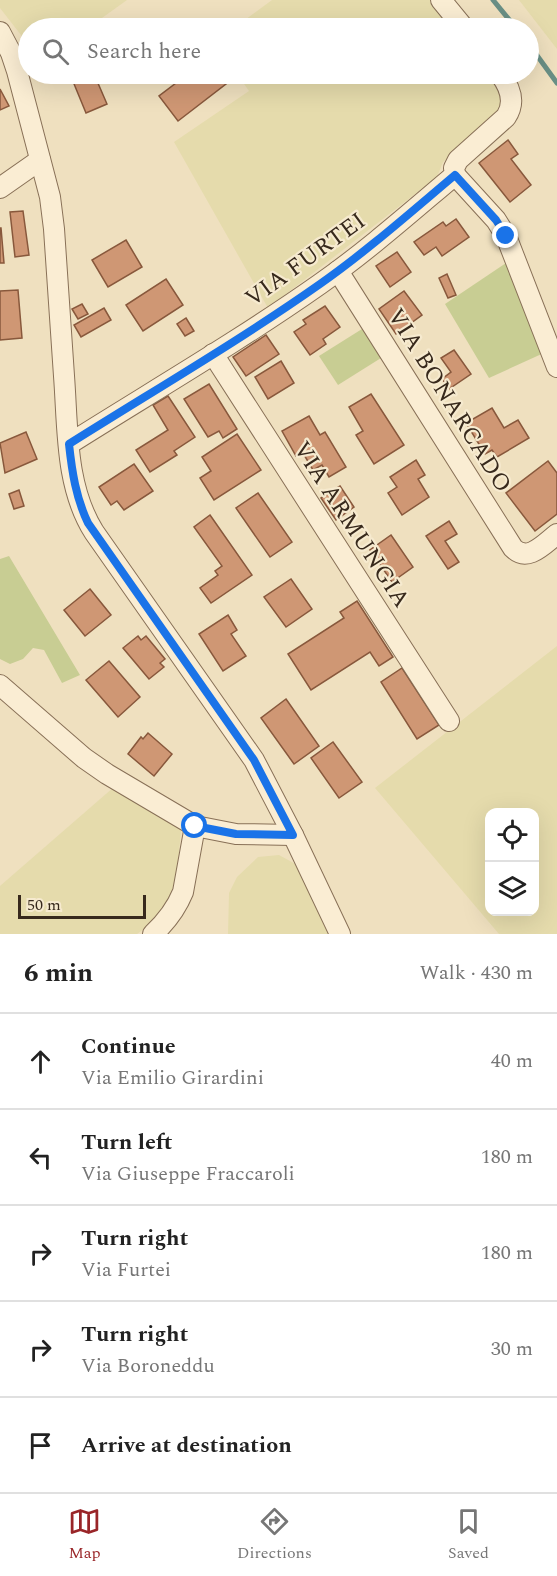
<!DOCTYPE html>
<meta charset="utf-8">
<style>
:root{--surface:#fff;--page:#f6f6f6;--text:#222;--muted:#767676;--line:#e0e0e0;--accent:#992528}
body{margin:0;font-family:Spectral,serif;background:var(--page);color:var(--text)}
.controls{position:absolute;right:18px;bottom:18px;display:grid;overflow:hidden;border-radius:12px;box-shadow:0 6px 24px #0002}
.controls button{width:54px;height:54px;display:grid;place-items:center;padding:0;border:0;border-bottom:2px solid var(--line);background:var(--surface);color:var(--text);font:30px sans-serif}
.scale{position:absolute;left:18px;bottom:15px;width:128px;box-sizing:border-box;padding-left:6px;border:3px solid #37291c;border-top:0;font-size:16px;line-height:21px;white-space:nowrap;color:#37291c;-webkit-text-stroke:4px #f6eacf;paint-order:stroke}
.stop{position:absolute;width:18px;height:18px;margin:-14px;border:4px solid #1a73e8;border-radius:50%;background:#fff}
.stop.end{background:#1a73e8;border-color:#fff;box-shadow:0 2px 6px #0008}
.list{margin:0;padding:0;list-style:none}
h2{display:flex;justify-content:space-between;align-items:center;height:78px;margin:0;padding:0 24px;font-size:26px}
h2 small{font-size:20px;font-weight:400;color:var(--muted)}
.list li{display:grid;grid-template-columns:39px 1fr auto;gap:18px;align-items:center;box-sizing:border-box;height:96px;padding:0 24px;border-top:2px solid var(--line)}
.list b{display:block;font-size:22px;white-space:nowrap}
.list p{margin:0;font-size:20px;white-space:nowrap;color:var(--muted)}
.list em{font-size:20px;font-style:normal;color:var(--muted)}
.icon{flex:none;width:33px;height:33px;fill:none;stroke:currentColor;stroke-width:2;stroke-linecap:round;stroke-linejoin:round}
.map{position:relative;flex:none;width:557px;height:934px;overflow:hidden}
.search{position:absolute;background:var(--surface);box-shadow:0 6px 24px #0002;left:18px;right:18px;top:18px;height:66px;display:flex;align-items:center;gap:15px;box-sizing:border-box;padding:0 21px;border-radius:33px;color:var(--muted);font-size:22px}
.sheet{height:558px;background:var(--surface)}
nav{display:flex;justify-content:space-around;align-items:center;box-sizing:border-box;height:84px;border-top:2px solid var(--line);background:var(--surface);font-size:16px;color:var(--muted)}
nav a{display:grid;justify-items:center;gap:3px}
nav .on{color:var(--accent)}
.map>svg:first-child{display:block}
.farmland{fill:#e5dbac;fill-rule:evenodd}
.green{fill:#c8cd93}
.lines{fill:none;stroke-linecap:round;stroke-linejoin:round}
.stream{stroke:#698f85;stroke-width:5}
.building{fill:#cf9774;stroke:#88583c;stroke-width:1.5}
.minor-casing{stroke:#887057;stroke-width:22}
.minor{stroke:#faedd3;stroke-width:20}
.route{stroke:#1a73e8;stroke-width:8}
.labels{text-anchor:middle;stroke-width:4.5;stroke-linejoin:round;paint-order:stroke}
.street-label{font-size:24px;fill:#37291c;stroke:#f6eacf}
</style>
<div class="map">
<svg width="557" height="934" viewBox="0 0 557 934">
<rect width="100%" height="100%" fill="#efe0bf"/>
<g class="farmland">
<polygon points="0,0 127,0 88,28 28,28 28,44 0,8"/>
<polygon points="272,0 431,0 453,28 234,28"/>
<polygon points="519,0 557,0 557,49"/>
<polygon points="237,74 488,74 499,88 501,111 443,162 437,177 268,308 174,142 249,91"/>
<path d="M557,646V934H499L375,788ZM490,813H534V912H490Z"/>
<polygon points="114,787 181,830 176,887 168,907 148,926 137,934 0,934 0,886"/>
<polygon points="279,855 301,867 331,934 228,934 229,893 237,877 258,857"/>
</g>
<g class="green">
<polygon points="509,261 546,352 489,378 445,304"/>
<polygon points="362,329 381,358 338,385 319,356"/>
<polygon points="9,556 80,675 62,683 44,650 33,648 23,659 10,664 0,659 0,559"/>
</g>
<g class="lines">
<g class="stream">
<polyline points="493,0 516,28"/>
<polyline points="528,43 557,83"/>
</g>
</g>
<g class="building">
<polygon points="85,74 88,76 94,74 107,104 86,113 72,79"/>
<polygon points="188,74 233,74 235,77 178,121 159,96"/>
<polygon points="0,89 9,106 0,110"/>
<polygon points="508,140 518,154 511,159 531,185 510,202 479,163"/>
<polygon points="23,211 29,255 15,257 10,212"/>
<polygon points="456,219 469,237 442,256 436,247 424,255 414,242 443,222 446,226"/>
<polygon points="0,228 1,228 4,263 0,263"/>
<polygon points="126,240 142,267 108,287 92,260"/>
<polygon points="397,252 411,272 390,287 376,266"/>
<polygon points="447,274 456,295 448,298 439,278"/>
<polygon points="166,279 183,305 143,331 126,305"/>
<polygon points="18,290 22,338 0,340 0,291"/>
<polygon points="404,291 422,315 396,334 379,309"/>
<polygon points="82,304 88,314 78,319 72,309"/>
<polygon points="325,306 340,327 323,339 326,344 310,355 294,332 306,324 303,320"/>
<polygon points="104,308 111,320 81,337 74,325"/>
<polygon points="186,318 194,331 185,336 177,324"/>
<polygon points="266,335 279,354 246,376 233,357"/>
<polygon points="454,350 471,374 449,389 442,379 451,372 441,358"/>
<polygon points="281,361 294,383 268,399 255,377"/>
<polygon points="209,384 237,429 223,438 219,431 208,437 184,399"/>
<polygon points="371,394 404,445 374,464 356,435 363,431 349,407"/>
<polygon points="168,396 195,437 174,451 177,455 150,472 136,450 168,430 153,405"/>
<polygon points="492,408 504,428 518,420 529,438 497,457 492,450 485,454 466,423"/>
<polygon points="309,416 320,435 325,432 346,467 329,477 322,465 313,470 303,453 296,456 282,431"/>
<polygon points="26,432 37,459 5,473 0,443"/>
<polygon points="237,434 261,470 214,500 200,478 211,471 202,457"/>
<polygon points="416,460 425,475 418,479 429,497 402,515 388,493 397,487 390,477"/>
<polygon points="548,461 557,473 557,514 535,531 506,493"/>
<polygon points="134,464 153,491 124,510 117,501 111,505 99,487"/>
<polygon points="340,486 354,507 336,520 321,498"/>
<polygon points="19,490 24,506 14,509 9,494"/>
<polygon points="258,493 292,542 270,557 236,508"/>
<polygon points="210,515 252,575 211,603 200,588 218,575 215,571 222,566 194,527"/>
<polygon points="449,521 457,534 445,541 459,562 448,569 426,536"/>
<polygon points="391,535 413,567 392,582 370,550"/>
<polygon points="291,579 312,609 286,627 264,597"/>
<polygon points="90,589 111,615 85,636 64,610"/>
<polygon points="357,601 393,657 379,666 370,652 311,690 288,654 344,618 340,612"/>
<polygon points="228,615 237,630 231,634 246,656 223,671 199,634"/>
<polygon points="138,636 141,640 146,636 165,659 160,663 164,667 149,679 123,648"/>
<polygon points="109,661 140,697 118,717 86,680"/>
<polygon points="402,668 439,725 417,739 381,682"/>
<polygon points="286,699 319,746 294,764 261,718"/>
<polygon points="148,733 172,754 154,776 128,754 141,737 143,739"/>
<polygon points="333,742 362,782 339,798 311,758"/>
</g>
<g class="lines">
<defs>
<g id="minor">
<polyline points="441,0 464,28"/>
<path d="M0,32L11,53L17,71L50,197L54,229C57,278 61,327 64,376C68,428 65,486 94,532L254,760L293,835L340,934"/>
<polyline points="455,175 496,220 506,236 557,367"/>
<polyline points="0,188 40,160"/>
<path d="M338,271L513,548C528,563 544,544 557,534"/>
<polyline points="213,354 449,721"/>
<path d="M69,444C153,391 239,341 320,284C367,251 411,212 455,175L454,168L458,160L506,117C516,102 510,87 500,74"/>
<polyline points="0,685 84,758 107,774 195,826 236,834 293,835"/>
<path d="M153,934C166,922 176,909 183,892L195,826"/>
</g>
</defs>
<use href="#minor" class="minor-casing"/>
<use href="#minor" class="minor"/>
</g>
<g class="lines">
<path class="route" d="M195,826L236,834L293,835L254,760L88,523C76,498 72,472 69,444C153,391 239,341 320,284C367,251 411,212 455,175L496,220L506,236"/>
</g>
<g class="labels">
<g class="street-label">
<text transform="translate(305 259) rotate(-36)" y="8">VIA FURTEI</text>
<text transform="translate(450 400) rotate(58)" y="8">VIA BONARCADO</text>
<text transform="translate(352 524) rotate(57)" y="8">VIA ARMUNGIA</text>
</g>
</g>
</svg>
<div class="controls">
<button><svg class="icon" aria-label="locate" viewBox="0 0 24 24"><circle cx="12" cy="12" r="6"/><path d="M12 2v4M12 18v4M2 12h4M18 12h4"/></svg></button>
<button><svg class="icon" aria-label="layers" viewBox="0 0 24 24"><path d="M12 4l9 5-9 5-9-5zM3 14l9 5 9-5"/></svg></button>
</div>
<div class="scale">50 m</div>
<div class="stop" style="left:195px;top:826px"></div>
<div class="stop end" style="left:506px;top:236px"></div>
<div class="search"><svg class="icon" aria-label="search" viewBox="0 0 24 24"><circle cx="10" cy="10" r="6"/><path d="M15 15l6 6"/></svg>Search here</div>
</div>
<section class="sheet">
<h2>6 min<small>Walk · 430 m</small></h2>
<ul class="list">
<li><svg class="icon" aria-label="ahead" viewBox="0 0 24 24"><path d="M12 20V5M6 11l6-6 6 6"/></svg><div><b>Continue</b><p>Via Emilio Girardini</p></div><em>40 m</em></li>
<li><svg class="icon" aria-label="left" viewBox="0 0 24 24"><path d="M17 20v-9H6M10 6l-5 5 5 5"/></svg><div><b>Turn left</b><p>Via Giuseppe Fraccaroli</p></div><em>180 m</em></li>
<li><svg class="icon" aria-label="right" viewBox="0 0 24 24"><path d="M7 20v-9h11M14 6l5 5-5 5"/></svg><div><b>Turn right</b><p>Via Furtei</p></div><em>180 m</em></li>
<li><svg class="icon" aria-label="right" viewBox="0 0 24 24"><path d="M7 20v-9h11M14 6l5 5-5 5"/></svg><div><b>Turn right</b><p>Via Boroneddu</p></div><em>30 m</em></li>
<li><svg class="icon" aria-label="arrive" viewBox="0 0 24 24"><path d="M6 21V4h12l-3 4 3 4H6"/></svg><div><b>Arrive at destination</b></div></li>
</ul>
</section>
<nav>
<a class="on"><svg class="icon" aria-label="map" viewBox="0 0 24 24"><path d="M3 6l6-2 6 2 6-2v14l-6 2-6-2-6 2zM9 4v14M15 6v14"/></svg>Map</a>
<a><svg class="icon" aria-label="directions" viewBox="0 0 24 24"><path d="M12 3l9 9-9 9-9-9zM9 14v-3h6M13 9l2 2-2 2"/></svg>Directions</a>
<a><svg class="icon" aria-label="saved" viewBox="0 0 24 24"><path d="M7 4h10v16l-5-4-5 4z"/></svg>Saved</a>
</nav>
